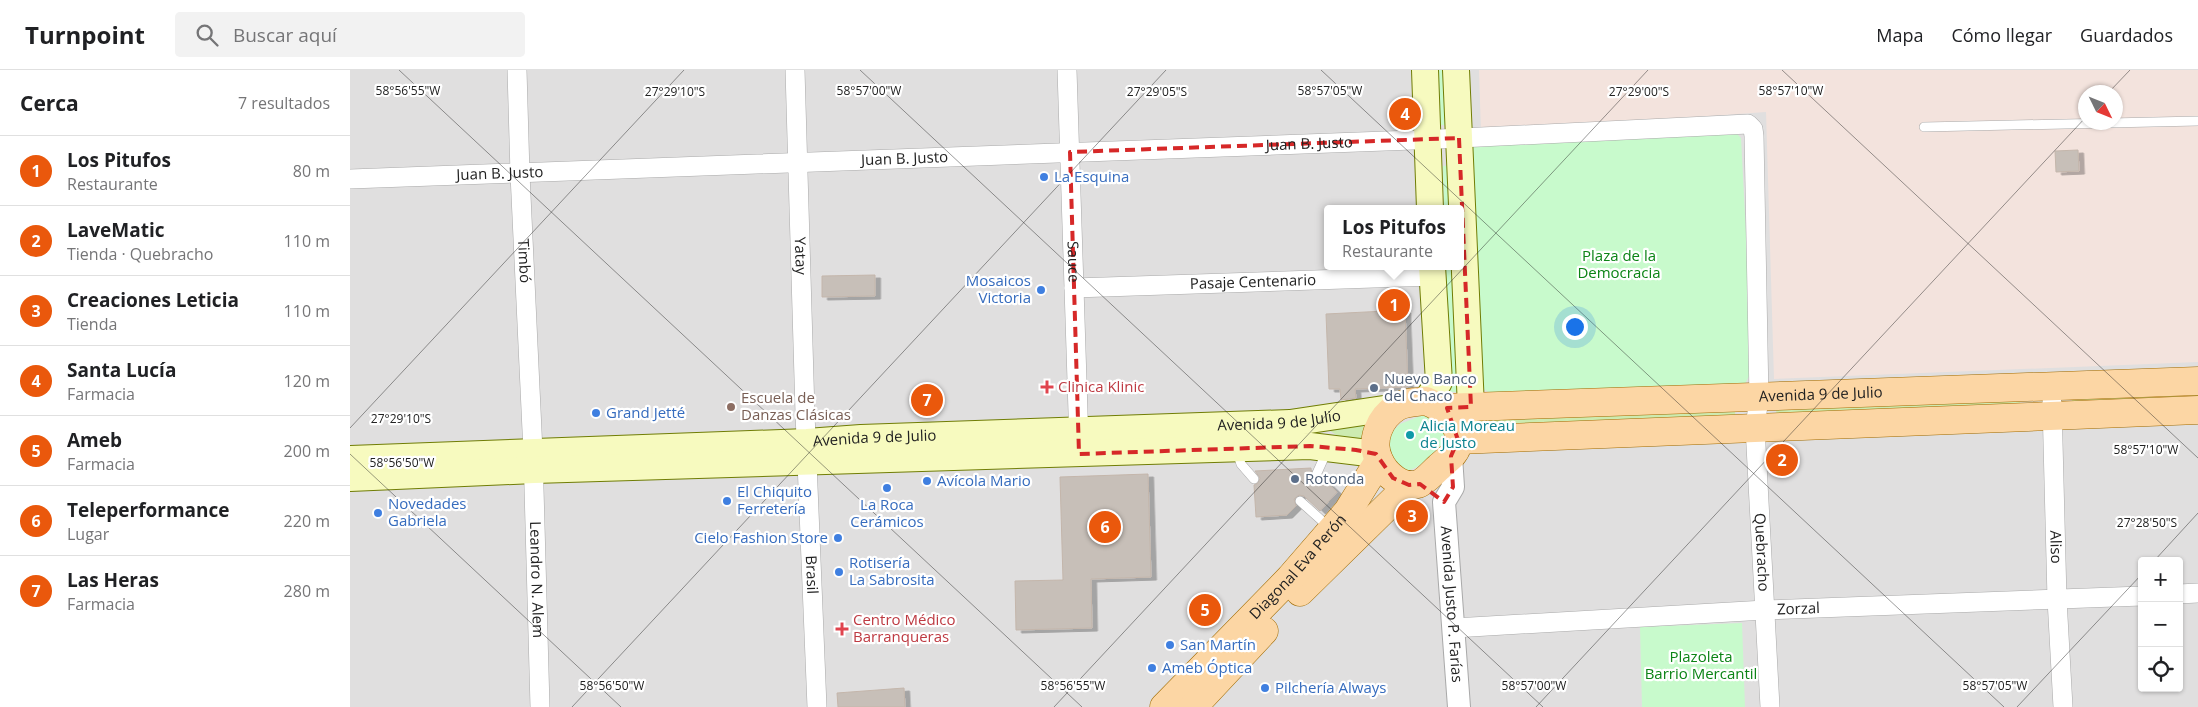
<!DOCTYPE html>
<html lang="es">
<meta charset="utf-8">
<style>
:root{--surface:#fff;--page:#f2f2f2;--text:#202124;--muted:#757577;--line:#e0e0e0;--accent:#ea580c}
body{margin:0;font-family:"Open Sans",sans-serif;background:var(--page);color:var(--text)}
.controls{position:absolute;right:15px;bottom:15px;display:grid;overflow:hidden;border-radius:5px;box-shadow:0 1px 4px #0004}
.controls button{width:45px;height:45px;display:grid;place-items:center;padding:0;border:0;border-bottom:1px solid var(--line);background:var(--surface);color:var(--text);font:25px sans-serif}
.compass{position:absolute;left:1728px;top:15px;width:45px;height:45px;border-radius:50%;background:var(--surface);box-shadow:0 1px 4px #0004;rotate:133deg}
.you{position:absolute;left:1224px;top:256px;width:18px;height:18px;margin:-12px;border:4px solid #fff;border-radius:50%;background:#1a73e8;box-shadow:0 0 0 8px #1a73e833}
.badge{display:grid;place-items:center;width:32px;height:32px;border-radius:50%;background:var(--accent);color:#fff;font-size:16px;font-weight:700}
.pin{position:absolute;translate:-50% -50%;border:2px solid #fff;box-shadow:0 1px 5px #0006}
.popup{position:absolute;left:974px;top:135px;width:140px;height:65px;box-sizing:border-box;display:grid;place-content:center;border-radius:5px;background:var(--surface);filter:drop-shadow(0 1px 4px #0005);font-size:16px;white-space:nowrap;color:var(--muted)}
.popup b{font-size:19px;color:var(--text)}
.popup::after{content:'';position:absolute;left:50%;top:100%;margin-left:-10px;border:10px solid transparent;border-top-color:var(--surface)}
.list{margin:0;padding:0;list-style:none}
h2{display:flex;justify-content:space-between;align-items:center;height:65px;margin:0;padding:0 20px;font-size:21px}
h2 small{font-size:16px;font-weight:400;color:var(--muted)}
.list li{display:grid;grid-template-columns:32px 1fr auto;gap:15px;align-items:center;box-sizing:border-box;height:70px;padding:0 20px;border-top:1px solid var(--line)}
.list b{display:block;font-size:19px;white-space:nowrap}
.list p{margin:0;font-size:16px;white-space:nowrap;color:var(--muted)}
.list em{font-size:16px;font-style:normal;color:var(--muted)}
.icon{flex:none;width:28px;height:28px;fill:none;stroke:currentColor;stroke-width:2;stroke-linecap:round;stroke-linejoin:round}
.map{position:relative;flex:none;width:1848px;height:637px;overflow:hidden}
header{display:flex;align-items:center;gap:30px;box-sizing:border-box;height:70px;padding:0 25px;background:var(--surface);border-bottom:1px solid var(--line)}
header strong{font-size:24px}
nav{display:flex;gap:28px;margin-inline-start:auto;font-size:18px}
.search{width:350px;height:45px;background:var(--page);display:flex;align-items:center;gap:12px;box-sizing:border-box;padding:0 18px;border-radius:5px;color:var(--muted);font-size:19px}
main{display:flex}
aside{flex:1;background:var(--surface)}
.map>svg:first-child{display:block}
.residential{fill:#e0dfdf;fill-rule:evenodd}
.military{fill:#f3e3dd;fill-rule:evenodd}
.grass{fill:#cdebb0}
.park{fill:#c8facc}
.building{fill:#c7bfb8;stroke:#c4b6ab;filter:url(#shadow)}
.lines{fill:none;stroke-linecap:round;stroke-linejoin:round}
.service-casing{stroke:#a9a9a9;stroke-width:10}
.minor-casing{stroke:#a9a9a9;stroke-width:20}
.tertiary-casing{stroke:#a9a9a9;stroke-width:24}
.secondary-casing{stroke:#707d05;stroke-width:28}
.primary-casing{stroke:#a06b00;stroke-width:29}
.service{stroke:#fff;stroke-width:9}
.minor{stroke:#fff;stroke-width:19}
.tertiary{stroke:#fff;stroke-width:22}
.secondary{stroke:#f7fabf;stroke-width:26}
.primary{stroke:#fcd6a4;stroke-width:28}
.marked{fill:none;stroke:#d62828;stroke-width:4;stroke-dasharray:10 6;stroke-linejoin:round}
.ticks{fill:none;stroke:#222;stroke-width:1;stroke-opacity:0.45}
.shop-dot{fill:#3f7fe0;stroke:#fff;stroke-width:2}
.health-dot{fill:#e0444e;stroke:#fff;stroke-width:2}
.service-dot{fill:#5c6f8a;stroke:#fff;stroke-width:2}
.education-dot{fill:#8d6e63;stroke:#fff;stroke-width:2}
.culture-dot{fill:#0f9aa8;stroke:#fff;stroke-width:2}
.labels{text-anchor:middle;stroke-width:4.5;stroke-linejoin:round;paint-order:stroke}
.street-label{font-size:15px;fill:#222;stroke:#fff}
.shop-label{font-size:15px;fill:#366cbe;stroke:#fff;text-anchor:start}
.park-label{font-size:15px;fill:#0c8416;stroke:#fff}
.service-label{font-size:15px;fill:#4e5e75;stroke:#fff;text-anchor:start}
.health-label{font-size:15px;fill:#be3a42;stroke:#fff;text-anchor:start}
.education-label{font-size:15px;fill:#785e54;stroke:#fff;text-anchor:start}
.culture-label{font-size:15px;fill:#0d838f;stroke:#fff;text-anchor:start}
.ticks-label{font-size:12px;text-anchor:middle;fill:#222;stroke:#fff;stroke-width:4.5;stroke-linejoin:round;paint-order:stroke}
</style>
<header>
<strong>Turnpoint</strong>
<div class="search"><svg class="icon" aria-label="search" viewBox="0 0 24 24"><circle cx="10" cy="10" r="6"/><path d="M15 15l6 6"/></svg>Buscar aquí</div>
<nav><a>Mapa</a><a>Cómo llegar</a><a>Guardados</a></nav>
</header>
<main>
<aside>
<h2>Cerca<small>7 resultados</small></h2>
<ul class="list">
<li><span class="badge">1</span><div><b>Los Pitufos</b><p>Restaurante</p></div><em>80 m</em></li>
<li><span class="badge">2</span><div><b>LaveMatic</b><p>Tienda · Quebracho</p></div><em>110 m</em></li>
<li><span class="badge">3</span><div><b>Creaciones Leticia</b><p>Tienda</p></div><em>110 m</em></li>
<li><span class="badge">4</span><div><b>Santa Lucía</b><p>Farmacia</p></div><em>120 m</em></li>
<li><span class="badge">5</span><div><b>Ameb</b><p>Farmacia</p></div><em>200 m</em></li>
<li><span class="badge">6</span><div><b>Teleperformance</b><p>Lugar</p></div><em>220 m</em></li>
<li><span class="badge">7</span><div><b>Las Heras</b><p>Farmacia</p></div><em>280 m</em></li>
</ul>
</aside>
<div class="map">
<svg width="1848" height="637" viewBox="0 0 1848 637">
<defs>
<filter id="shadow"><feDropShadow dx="5.5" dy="3" stdDeviation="0" flood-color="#0004"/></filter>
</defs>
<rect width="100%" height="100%" fill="#f2efe9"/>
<path class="residential" d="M0,0H1848V637H0ZM1736,22H1766V52H1736ZM978,139H1110V196H978ZM1792,491H1829V618H1792Z"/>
<path class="military" d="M1129,0H1848V292L1424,309L1416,42L1131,62ZM1736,22H1766V52H1736Z"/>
<g class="grass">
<polygon points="1848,321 1848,331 1722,336 1722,326"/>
<polygon points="1670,331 1670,340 1427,349 1426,339"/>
<polygon points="1385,342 1386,352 1121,358 1122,348"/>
<polygon points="1015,355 1016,357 1009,377 1007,378 977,359"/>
</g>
<g class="park">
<polygon points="1088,0 1100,0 1102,55 1090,55"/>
<polygon points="1383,60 1391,68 1403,299 1392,319 1146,328 1125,312 1119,75"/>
<polygon points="1104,95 1105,139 1094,139 1093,96"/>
<polygon points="1096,196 1107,196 1110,322 1099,322"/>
<path d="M1073,345L1085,347L1095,359L1093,373C1078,388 1067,403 1046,402L1036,368L1050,354Z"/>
<polygon points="1392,553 1395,637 1292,637 1290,557"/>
</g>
<g class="building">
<polygon points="1728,80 1729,101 1706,102 1705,81"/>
<polygon points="525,205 525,226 472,227 472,206"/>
<polygon points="1055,240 1058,317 1005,319 1006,328 991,330 990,319 979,319 976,244"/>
<polygon points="961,398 962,407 967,409 971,407 987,422 970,441 954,426 949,425 944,429 946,436 937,445 906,447 904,415 908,413 910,408 905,401"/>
<polygon points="798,404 801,507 741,509 742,558 666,560 665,511 713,510 710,407"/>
<polygon points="554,618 555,637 488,637 487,623"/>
</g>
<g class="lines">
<defs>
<g id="service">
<polyline points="1574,57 1848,51"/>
<polyline points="887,382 891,394 904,409"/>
<polyline points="967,403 977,381"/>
<polyline points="950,431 980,458"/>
</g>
<g id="minor">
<path id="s1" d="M167,0L170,104L183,382L190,637"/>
<path id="s2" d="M445,0L455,343L467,637"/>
<path id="s3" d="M717,0L729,373"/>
<path id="s4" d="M0,109L1090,69L1398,54L1403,59L1404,66L1409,328L1405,357L1420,637"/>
<path id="s5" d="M724,218L1083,206"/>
<path id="s6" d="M1702,333L1707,529L1713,637"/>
<polyline points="1829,524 1848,523"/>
<path id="s7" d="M1104,558L1415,540L1792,526"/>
</g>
<g id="tertiary">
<path id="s8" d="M1101,386L1103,417L1094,432L1109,637"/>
</g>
<g id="secondary">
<polyline points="1075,0 1080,139"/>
<polyline points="1106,0 1121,337 1108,355"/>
<polyline points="1076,331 1089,312 1082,196"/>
<path id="s9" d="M0,389L457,372L511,368L940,353L1047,337"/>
<polyline points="0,408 184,400 960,376 1026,384"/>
</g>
<g id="primary">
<path d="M1076,331C1094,338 1115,355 1107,377C1104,386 1095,391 1089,397C1083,402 1075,412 1068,414C1052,419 1035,404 1029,390C1020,371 1029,348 1047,337C1055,332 1067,332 1076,331Z"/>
<path id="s10" d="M1092,338L1848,311"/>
<polyline points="1108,370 1848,340"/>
<polyline points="950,522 1059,415"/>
<path id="s11" d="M814,637L940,508L998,441L1029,391"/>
<polyline points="843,637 914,561"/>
</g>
</defs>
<use href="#service" class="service-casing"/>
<use href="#minor" class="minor-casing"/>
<use href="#tertiary" class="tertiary-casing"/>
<use href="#secondary" class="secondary-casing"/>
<use href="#primary" class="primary-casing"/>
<use href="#service" class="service"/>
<use href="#minor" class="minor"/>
<use href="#tertiary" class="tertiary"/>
<use href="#secondary" class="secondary"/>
<use href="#primary" class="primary"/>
</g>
<path class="marked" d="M1109,68L1121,337L1097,338L1108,370L1101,386L1103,417L1094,432L1070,414L1059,415L1043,408L1026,384L1006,380L960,376L729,384L720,82Z"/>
<path class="ticks" d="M49,0L732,637M510,0L1193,637M971,0L1654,637M1432,0L1848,388M1759,22L1780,0M0,358L334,0M0,384L271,637M1804,491L1848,443M222,637L816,0M704,637L1298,0M1186,637L1736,47M1667,637L1792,504"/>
<g class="shop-dot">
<circle cx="694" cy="107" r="5"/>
<circle cx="691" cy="220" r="5"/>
<circle cx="246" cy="343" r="5"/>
<circle cx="577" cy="411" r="5"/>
<circle cx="537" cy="418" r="5"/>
<circle cx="377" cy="431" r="5"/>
<circle cx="28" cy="443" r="5"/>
<circle cx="488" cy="468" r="5"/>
<circle cx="489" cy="502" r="5"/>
<circle cx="820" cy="575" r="5"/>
<circle cx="802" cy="598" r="5"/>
<circle cx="915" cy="618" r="5"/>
</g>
<g class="health-dot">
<path d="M694.5 309.5h5v5h5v5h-5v5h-5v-5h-5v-5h5z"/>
<path d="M489.5 551.5h5v5h5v5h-5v5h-5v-5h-5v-5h5z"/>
</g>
<g class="service-dot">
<circle cx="1024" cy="318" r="5"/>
<circle cx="945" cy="409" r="5"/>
</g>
<circle class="education-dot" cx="381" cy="337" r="5"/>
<circle class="culture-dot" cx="1060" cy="365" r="5"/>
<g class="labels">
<g class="street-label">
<text dy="5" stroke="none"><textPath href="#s4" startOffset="960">Juan B. Justo</textPath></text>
<text dy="5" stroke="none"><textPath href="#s4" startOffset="555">Juan B. Justo</textPath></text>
<text dy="5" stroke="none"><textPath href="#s4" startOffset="150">Juan B. Justo</textPath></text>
<text dy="5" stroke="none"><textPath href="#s2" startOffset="186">Yatay</textPath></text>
<text dy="5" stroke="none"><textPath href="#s1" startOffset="191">Timbó</textPath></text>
<text dy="5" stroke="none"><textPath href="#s3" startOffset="192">Sauce</textPath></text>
<text dy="5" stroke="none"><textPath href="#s5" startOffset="179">Pasaje Centenario</textPath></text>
<text dy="5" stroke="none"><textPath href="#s10" startOffset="379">Avenida 9 de Julio</textPath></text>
<text dy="5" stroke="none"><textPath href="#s9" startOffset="930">Avenida 9 de Julio</textPath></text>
<text dy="5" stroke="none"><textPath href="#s9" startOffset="525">Avenida 9 de Julio</textPath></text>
<text dy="5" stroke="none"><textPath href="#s6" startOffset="144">Aliso</textPath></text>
<text dy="5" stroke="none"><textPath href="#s4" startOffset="1830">Quebracho</textPath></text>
<text dy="5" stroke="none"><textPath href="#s11" startOffset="194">Diagonal Eva Perón</textPath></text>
<text dy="5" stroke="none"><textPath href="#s2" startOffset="505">Brasil</textPath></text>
<text dy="5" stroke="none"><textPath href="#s1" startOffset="510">Leandro N. Alem</textPath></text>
<text dy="5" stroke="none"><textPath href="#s8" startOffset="151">Avenida Justo P. Farías</textPath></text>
<text dy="5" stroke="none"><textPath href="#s7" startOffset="345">Zorzal</textPath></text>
</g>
<g class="shop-label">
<text x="704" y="112">La Esquina</text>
<text x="681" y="216" text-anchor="end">Mosaicos<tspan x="681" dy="17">Victoria</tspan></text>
<text x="256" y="348">Grand Jetté</text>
<text x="587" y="416">Avícola Mario</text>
<text x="387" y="427">El Chiquito<tspan x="387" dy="17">Ferretería</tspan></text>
<text x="38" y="439">Novedades<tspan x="38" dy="17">Gabriela</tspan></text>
<text x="537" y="440" text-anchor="middle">La Roca<tspan x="537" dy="17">Cerámicos</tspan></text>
<text x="478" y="473" text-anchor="end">Cielo Fashion Store</text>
<text x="499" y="498">Rotisería<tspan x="499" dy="17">La Sabrosita</tspan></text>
<text x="830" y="580">San Martín</text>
<text x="812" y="603">Ameb Óptica</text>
<text x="925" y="623">Pilchería Always</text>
</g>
<g class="park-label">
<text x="1269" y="191">Plaza de la<tspan x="1269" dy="17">Democracia</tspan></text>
<text x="1351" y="592">Plazoleta<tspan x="1351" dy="17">Barrio Mercantil</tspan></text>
</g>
<g class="service-label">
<text x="1034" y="314">Nuevo Banco<tspan x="1034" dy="17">del Chaco</tspan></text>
<text x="955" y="414">Rotonda</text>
</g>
<g class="health-label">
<text x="708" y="322">Clinica Klinic</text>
<text x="503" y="555">Centro Médico<tspan x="503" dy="17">Barranqueras</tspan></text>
</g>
<g class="education-label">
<text x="391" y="333">Escuela de<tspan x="391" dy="17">Danzas Clásicas</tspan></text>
</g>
<g class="culture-label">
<text x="1070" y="361">Alicia Moreau<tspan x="1070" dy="17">de Justo</tspan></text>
</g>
</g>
<g class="ticks-label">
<text x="519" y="25">58°57'00"W</text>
<text x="58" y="25">58°56'55"W</text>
<text x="980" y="25">58°57'05"W</text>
<text x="1441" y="25">58°57'10"W</text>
<text x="325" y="26">27°29'10"S</text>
<text x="807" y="26">27°29'05"S</text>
<text x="1289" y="26">27°29'00"S</text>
<text x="51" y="353">27°29'10"S</text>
<text x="1796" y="384">58°57'10"W</text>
<text x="52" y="397">58°56'50"W</text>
<text x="1797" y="457">27°28'50"S</text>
<text x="262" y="620">58°56'50"W</text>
<text x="723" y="620">58°56'55"W</text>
<text x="1184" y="620">58°57'00"W</text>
<text x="1645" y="620">58°57'05"W</text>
</g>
</svg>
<div class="controls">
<button>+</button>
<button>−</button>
<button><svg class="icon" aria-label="locate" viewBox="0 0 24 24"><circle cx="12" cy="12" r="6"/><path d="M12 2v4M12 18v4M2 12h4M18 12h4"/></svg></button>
</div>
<svg class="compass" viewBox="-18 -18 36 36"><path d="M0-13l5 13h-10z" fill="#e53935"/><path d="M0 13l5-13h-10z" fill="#757577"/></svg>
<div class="you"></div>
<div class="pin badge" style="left:1044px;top:235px">1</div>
<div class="popup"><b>Los Pitufos</b>Restaurante</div>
<div class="pin badge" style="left:1432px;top:390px">2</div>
<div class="pin badge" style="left:1062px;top:446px">3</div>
<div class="pin badge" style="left:1055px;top:44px">4</div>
<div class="pin badge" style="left:855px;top:540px">5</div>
<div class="pin badge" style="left:755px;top:457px">6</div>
<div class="pin badge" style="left:577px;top:330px">7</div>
</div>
</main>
